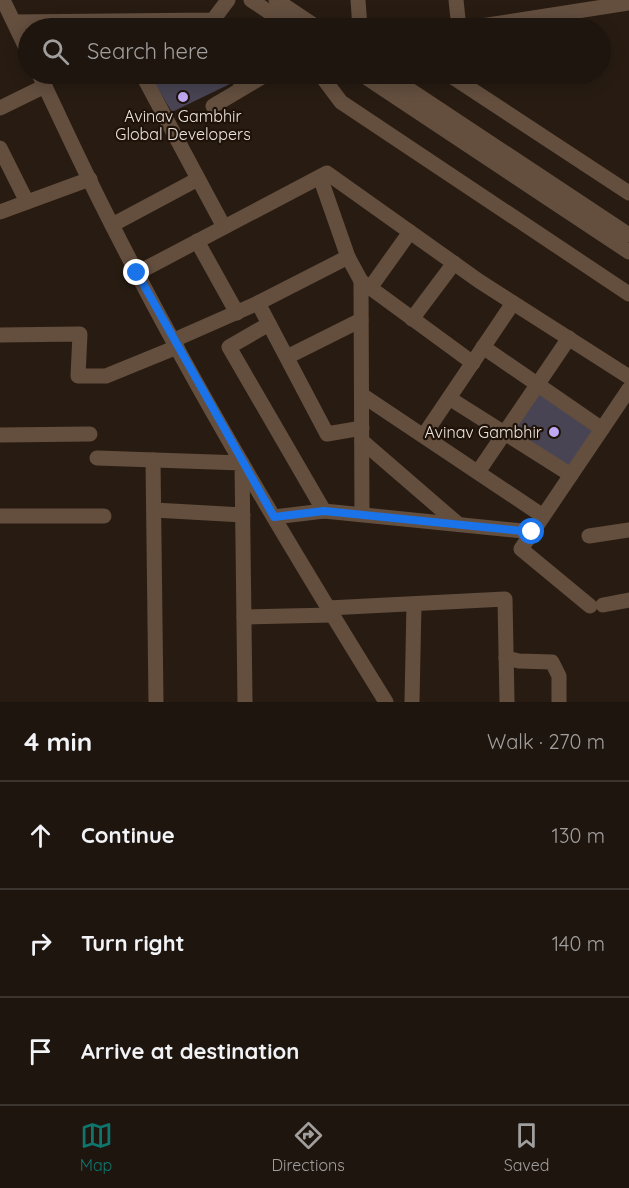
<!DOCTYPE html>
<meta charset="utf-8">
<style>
:root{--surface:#1e150e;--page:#2b221c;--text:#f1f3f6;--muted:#a19f9e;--line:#3c342e;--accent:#0f766e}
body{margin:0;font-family:Quicksand,sans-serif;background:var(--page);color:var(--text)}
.stop{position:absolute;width:18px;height:18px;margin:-14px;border:4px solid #1a73e8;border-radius:50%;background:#fff}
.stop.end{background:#1a73e8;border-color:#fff;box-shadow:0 2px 6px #0008}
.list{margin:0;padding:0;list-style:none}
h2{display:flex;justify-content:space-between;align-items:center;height:78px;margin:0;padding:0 24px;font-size:26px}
h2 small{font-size:20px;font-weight:400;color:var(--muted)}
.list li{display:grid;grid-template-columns:39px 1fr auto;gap:18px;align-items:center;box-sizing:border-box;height:108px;padding:0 24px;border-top:2px solid var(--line)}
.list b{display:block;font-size:22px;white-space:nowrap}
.list em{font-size:20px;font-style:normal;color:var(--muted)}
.icon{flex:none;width:33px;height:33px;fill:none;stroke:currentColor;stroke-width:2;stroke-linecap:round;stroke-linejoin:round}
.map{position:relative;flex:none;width:629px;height:702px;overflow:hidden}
.search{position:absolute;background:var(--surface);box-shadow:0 3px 15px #0003;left:18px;right:18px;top:18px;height:66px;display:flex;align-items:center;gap:15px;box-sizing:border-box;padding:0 21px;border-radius:33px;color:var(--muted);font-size:22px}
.sheet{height:402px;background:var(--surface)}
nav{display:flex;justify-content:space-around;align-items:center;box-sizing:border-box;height:84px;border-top:2px solid var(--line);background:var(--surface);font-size:16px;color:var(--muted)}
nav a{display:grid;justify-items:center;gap:3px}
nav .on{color:var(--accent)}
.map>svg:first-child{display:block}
.building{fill:#484453}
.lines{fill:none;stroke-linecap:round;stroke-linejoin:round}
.minor{stroke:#644f3f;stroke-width:15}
.route{stroke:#1a73e8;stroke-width:8}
.poi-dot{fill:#c0a8f4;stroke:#1e1209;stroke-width:2}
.labels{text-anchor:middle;stroke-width:4.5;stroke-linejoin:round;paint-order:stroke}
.poi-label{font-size:16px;fill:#ede4de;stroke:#1e1209}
</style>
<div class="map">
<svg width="629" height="702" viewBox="0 0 629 702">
<rect width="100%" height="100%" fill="#281c12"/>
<g class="building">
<polygon points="149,74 230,74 234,82 172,112"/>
<polygon points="540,392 595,433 569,468 512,430"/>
</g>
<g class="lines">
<g class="minor">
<polyline points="3,0 28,52"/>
<polyline points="251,0 293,28"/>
<polyline points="276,0 318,28"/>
<polyline points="358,0 360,28"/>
<polyline points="456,0 459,28"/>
<polyline points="14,22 213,20 228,0"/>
<polyline points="468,28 629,3"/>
<path d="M39,74C63,124 86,175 112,225C195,389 290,547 386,702"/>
<polyline points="142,74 224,227"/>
<polyline points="237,74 243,88"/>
<polyline points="320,74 341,102 629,294"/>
<polyline points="361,74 629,252"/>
<polyline points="386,74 629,235"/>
<polyline points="448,74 629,193"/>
<polyline points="213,106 267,74"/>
<polyline points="0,108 45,86"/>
<polyline points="0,148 27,202"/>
<polyline points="320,177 348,257 361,281 473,363"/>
<polyline points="0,212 90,179"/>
<polyline points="112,225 198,179"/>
<polyline points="197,241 237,313"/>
<polyline points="137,273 327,173 479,281 629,377"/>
<polyline points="361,281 362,514"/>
<polyline points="370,288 410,232"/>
<polyline points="258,303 327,434 362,428"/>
<polyline points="412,319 454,263"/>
<polyline points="269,324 229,347 324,511"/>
<polyline points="0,335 80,334 78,376 106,376 177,347"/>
<polyline points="174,340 258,303 348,257"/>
<polyline points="483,347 602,429"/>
<polyline points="287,357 361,320"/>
<polyline points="362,395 543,516"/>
<polyline points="449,398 571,475"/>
<polyline points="0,435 90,434"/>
<polyline points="424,435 513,303"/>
<polyline points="362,441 458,524"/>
<polyline points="97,458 242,463 245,702"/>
<polyline points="153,460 156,702"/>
<polyline points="478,472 569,338"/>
<polyline points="154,510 243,515"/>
<polyline points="0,516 104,516"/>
<polyline points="274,517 324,511 533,532"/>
<polyline points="589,536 629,530"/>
<polyline points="603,605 629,600"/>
<polyline points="590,606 521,549 629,389"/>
<polyline points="328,608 505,599 507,702"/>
<polyline points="244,617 332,615"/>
<polyline points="506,658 519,661 552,662 559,676 559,702"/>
<polyline points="412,702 414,604"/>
</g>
</g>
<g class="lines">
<polyline class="route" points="137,273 274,517 324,511 532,532"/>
</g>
<g class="poi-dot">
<circle cx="183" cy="97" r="6"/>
<circle cx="554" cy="432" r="6"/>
</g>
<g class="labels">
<g class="poi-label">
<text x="183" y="122">Avinav Gambhir<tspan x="183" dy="18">Global Developers</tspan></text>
<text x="542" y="438" text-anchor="end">Avinav Gambhir</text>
</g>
</g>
</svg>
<div class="stop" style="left:532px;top:532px"></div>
<div class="stop end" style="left:137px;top:273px"></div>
<div class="search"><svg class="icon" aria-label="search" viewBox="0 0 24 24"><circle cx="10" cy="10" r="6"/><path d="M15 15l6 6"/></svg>Search here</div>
</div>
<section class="sheet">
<h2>4 min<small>Walk · 270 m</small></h2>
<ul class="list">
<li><svg class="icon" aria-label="ahead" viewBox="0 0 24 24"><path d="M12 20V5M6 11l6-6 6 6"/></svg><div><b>Continue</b></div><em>130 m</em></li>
<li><svg class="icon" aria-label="right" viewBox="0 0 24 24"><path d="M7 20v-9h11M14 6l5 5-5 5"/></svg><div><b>Turn right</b></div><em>140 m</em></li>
<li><svg class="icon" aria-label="arrive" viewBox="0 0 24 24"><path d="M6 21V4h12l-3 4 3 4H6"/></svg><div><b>Arrive at destination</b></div></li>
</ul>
</section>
<nav>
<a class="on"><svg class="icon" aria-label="map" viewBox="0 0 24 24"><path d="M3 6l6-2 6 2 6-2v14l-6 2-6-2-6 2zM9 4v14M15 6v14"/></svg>Map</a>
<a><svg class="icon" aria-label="directions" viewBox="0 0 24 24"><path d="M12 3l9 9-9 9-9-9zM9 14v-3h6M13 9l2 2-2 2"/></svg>Directions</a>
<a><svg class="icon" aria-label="saved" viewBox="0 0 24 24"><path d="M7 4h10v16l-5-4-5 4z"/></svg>Saved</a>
</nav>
